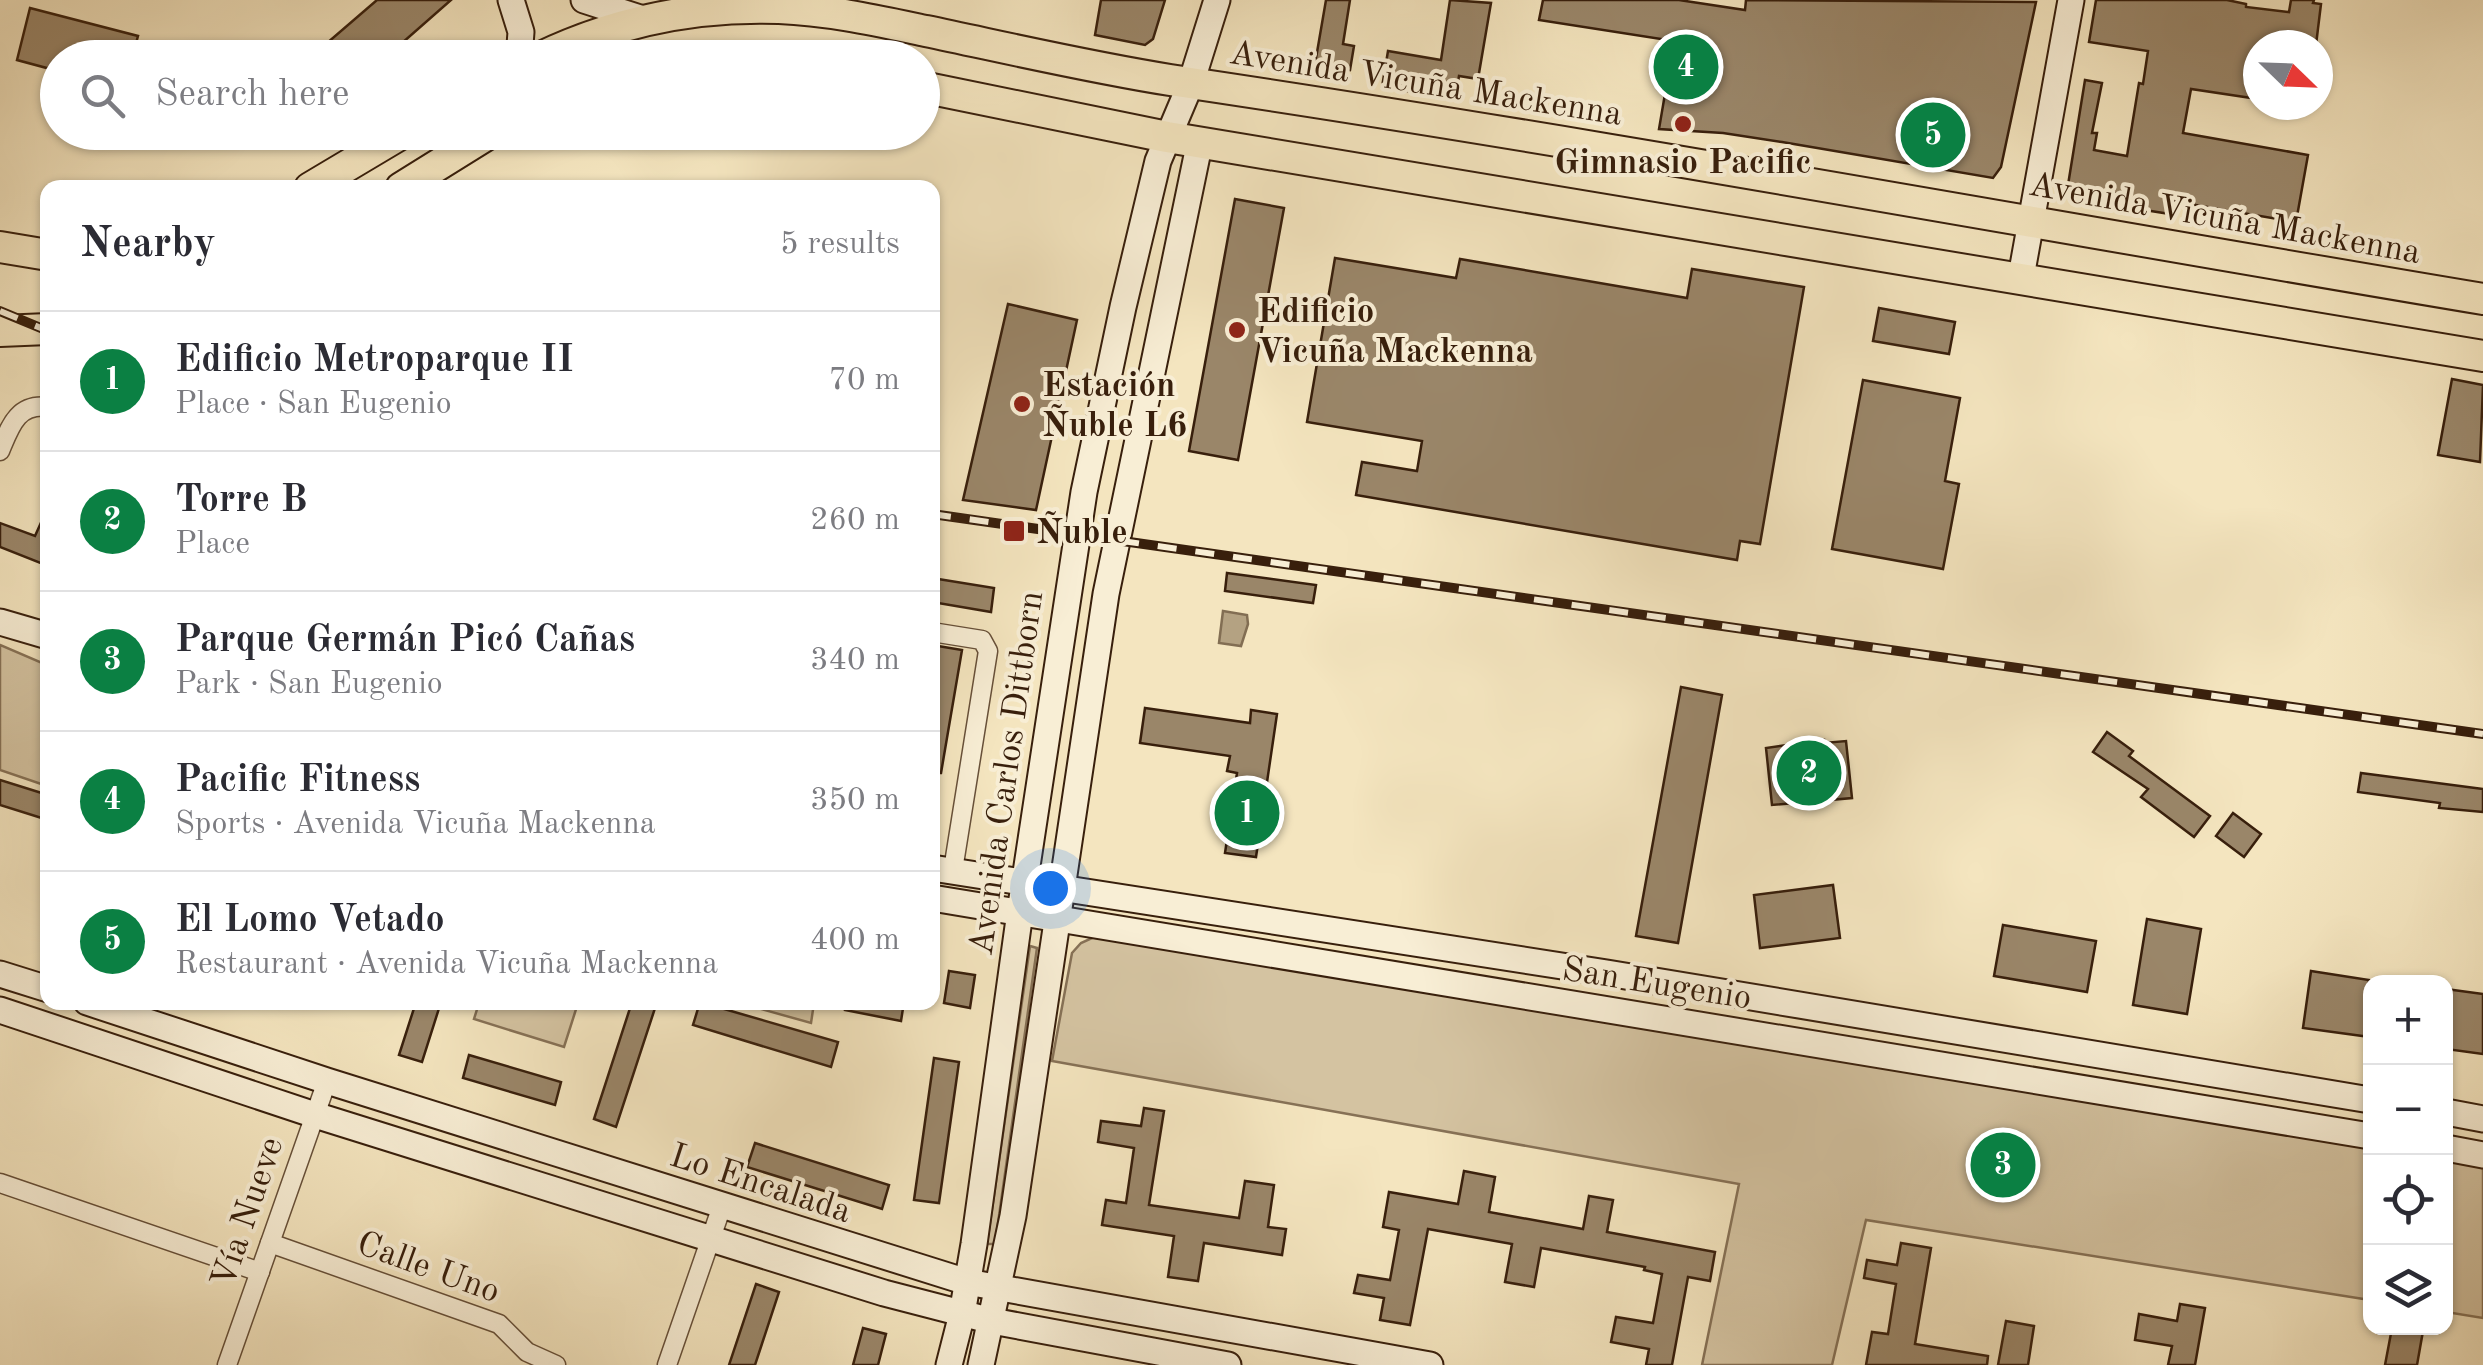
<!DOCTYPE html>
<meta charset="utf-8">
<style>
:root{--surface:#fff;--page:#f2f2f3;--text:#2b2b33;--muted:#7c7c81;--line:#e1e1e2;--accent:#0b8043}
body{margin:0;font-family:"Old Standard TT",serif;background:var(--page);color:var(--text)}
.controls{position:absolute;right:30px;bottom:30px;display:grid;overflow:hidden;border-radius:20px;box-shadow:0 2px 8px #0004}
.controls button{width:90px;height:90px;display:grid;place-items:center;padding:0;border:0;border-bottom:2px solid var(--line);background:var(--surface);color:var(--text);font:50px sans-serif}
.compass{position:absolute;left:2243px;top:30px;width:90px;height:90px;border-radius:50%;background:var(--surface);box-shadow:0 2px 8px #0004;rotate:113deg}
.you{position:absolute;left:1050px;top:888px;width:35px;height:35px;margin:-25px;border:8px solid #fff;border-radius:50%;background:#1a73e8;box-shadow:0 0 0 15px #1a73e833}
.badge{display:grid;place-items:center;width:65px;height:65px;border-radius:50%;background:var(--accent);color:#fff;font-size:32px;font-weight:700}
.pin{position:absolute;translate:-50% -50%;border:5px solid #fff;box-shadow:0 2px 10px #0006}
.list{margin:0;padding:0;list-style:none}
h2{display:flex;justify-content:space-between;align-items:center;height:130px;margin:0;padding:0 40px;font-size:42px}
h2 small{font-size:32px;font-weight:400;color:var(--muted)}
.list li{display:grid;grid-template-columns:65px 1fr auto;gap:30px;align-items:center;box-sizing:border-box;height:140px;padding:0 40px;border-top:2px solid var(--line)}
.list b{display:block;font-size:38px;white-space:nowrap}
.list p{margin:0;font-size:32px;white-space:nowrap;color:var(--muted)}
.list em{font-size:32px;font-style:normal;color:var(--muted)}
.icon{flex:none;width:55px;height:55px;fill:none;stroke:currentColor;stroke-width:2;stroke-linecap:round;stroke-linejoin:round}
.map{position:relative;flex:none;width:2483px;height:1365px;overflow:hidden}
.search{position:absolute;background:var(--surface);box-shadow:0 2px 8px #0004;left:40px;top:40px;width:900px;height:110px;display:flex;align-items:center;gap:25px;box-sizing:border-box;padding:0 35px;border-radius:55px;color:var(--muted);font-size:38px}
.panel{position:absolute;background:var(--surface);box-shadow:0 2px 8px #0004;left:40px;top:180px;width:900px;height:830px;border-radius:20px}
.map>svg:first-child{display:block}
.green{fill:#d4c3a1;stroke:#867156;stroke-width:2.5}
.water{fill:#b4a282;stroke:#826e53;stroke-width:2.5}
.building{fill:#9a8669;stroke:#381f0c;stroke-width:2.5}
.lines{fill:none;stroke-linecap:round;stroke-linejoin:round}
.street-casing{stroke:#675039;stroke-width:21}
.secondary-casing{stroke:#381f0c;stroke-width:29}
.primary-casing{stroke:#381f0c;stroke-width:34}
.street{stroke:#f8eed5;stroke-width:18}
.secondary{stroke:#f8eed5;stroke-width:25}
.primary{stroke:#f4e5bf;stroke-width:30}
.rail-casing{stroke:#381f0c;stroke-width:10}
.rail{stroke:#f8eed5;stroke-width:6;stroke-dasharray:19;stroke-linecap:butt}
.poi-dot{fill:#8f2418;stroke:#f8eed5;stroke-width:4}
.labels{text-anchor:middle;stroke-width:8;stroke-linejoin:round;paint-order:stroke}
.street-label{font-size:35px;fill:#381f0c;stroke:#f8eed5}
.poi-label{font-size:35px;font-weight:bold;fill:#381f0c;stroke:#f8eed5;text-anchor:start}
</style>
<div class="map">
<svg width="2483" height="1365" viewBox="0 0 2483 1365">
<rect width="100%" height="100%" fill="#f4e5bf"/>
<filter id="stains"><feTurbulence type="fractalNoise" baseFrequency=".002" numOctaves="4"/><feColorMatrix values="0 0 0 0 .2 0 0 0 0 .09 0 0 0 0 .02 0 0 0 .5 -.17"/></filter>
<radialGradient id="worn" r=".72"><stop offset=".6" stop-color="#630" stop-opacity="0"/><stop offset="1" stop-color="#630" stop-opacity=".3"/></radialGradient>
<g class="green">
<polygon points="0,645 47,665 47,786 0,770"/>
<polygon points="1103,933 2370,1146 2370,1300 1866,1220 1832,1365 1702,1365 1739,1184 1052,1061 1072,953 1081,943"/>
<polygon points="1030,946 1037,948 995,1244 987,1244"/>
<polygon points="479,1003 479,1002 578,1003 564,1047 474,1019"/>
<polygon points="740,1003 814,1003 811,1023"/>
<polygon points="2446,1158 2483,1164 2483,1318 2446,1312"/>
</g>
<polygon class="water" points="1223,611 1247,615 1248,624 1241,646 1219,643"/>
<g class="building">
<polygon points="377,0 451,0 385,58 317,58 330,46 327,43"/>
<polygon points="1101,0 1165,0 1153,39 1145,45 1095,35"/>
<polygon points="1326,0 1350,0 1343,44 1354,46 1350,70 1315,64"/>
<polygon points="1450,0 1491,3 1478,79 1459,76 1455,99 1382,87 1388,51 1441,60"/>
<polygon points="1543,0 1679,0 1745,10 1746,0 2036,2 2001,167 1993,178 1782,142 1723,133 1659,129 1674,41 1539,20"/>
<polygon points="2096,0 2227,0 2246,4 2246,7 2289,12 2291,0 2314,0 2313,3 2321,4 2316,45 2258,45 2258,99 2191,89 2183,133 2308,155 2296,222 2172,201 2170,214 2119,206 2121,194 2068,185 2085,80 2102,83 2092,133 2097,133 2094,150 2127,156 2139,83 2143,84 2148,51 2089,42"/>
<polygon points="30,8 138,36 132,58 58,58 58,71 17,60"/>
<polygon points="1235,199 1284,208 1238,460 1189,451"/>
<polygon points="1335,258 1456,278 1460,259 1687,298 1692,269 1804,287 1760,544 1740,541 1737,560 1356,495 1362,462 1417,471 1422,441 1307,422"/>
<polygon points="1008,304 1077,320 1036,510 963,500"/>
<polygon points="1879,308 1955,322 1949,354 1873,341"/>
<polygon points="2452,379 2483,385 2480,462 2438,455"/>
<polygon points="1863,380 1960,398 1945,481 1959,484 1943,569 1832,549"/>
<polygon points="48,507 48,566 0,547 0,523 35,536"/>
<polygon points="1227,573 1316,585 1313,603 1225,591"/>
<polygon points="932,578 994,588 991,612 932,602"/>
<polygon points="938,646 962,650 941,773 932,773 932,678"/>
<polygon points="1681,687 1722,695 1678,943 1636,936"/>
<polygon points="1145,708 1250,723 1251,710 1277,714 1256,857 1225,853 1237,773 1227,771 1230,756 1140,743"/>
<polygon points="2107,732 2133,751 2129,756 2210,816 2194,837 2141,797 2148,789 2093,752"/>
<polygon points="1824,740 1824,743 1846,741 1852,798 1772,805 1766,748"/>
<polygon points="2361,773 2483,789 2483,812 2439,808 2440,803 2358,792"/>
<polygon points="0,780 48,795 48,820 0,805"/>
<polygon points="2233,813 2261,834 2244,857 2216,836"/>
<polygon points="1833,885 1840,938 1760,948 1754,895"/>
<polygon points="2147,919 2201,929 2187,1014 2133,1005"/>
<polygon points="2003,925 2096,941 2087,992 1994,976"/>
<polygon points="949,971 975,975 970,1008 944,1003"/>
<polygon points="2311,971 2369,980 2365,1009 2370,1009 2370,1037 2303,1028"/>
<polygon points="2446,989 2483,994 2483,1054 2446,1049"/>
<polygon points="416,1002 441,1002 422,1062 399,1055"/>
<polygon points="632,1002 657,1002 616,1127 594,1119"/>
<polygon points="700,1002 838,1042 831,1067 693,1025"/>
<polygon points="846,1002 904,1002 901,1021 845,1010"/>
<polygon points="469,1055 561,1082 555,1105 463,1078"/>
<polygon points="934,1058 959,1062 939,1203 914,1200"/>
<polygon points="1144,1108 1164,1111 1149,1205 1239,1218 1245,1181 1274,1185 1268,1227 1286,1229 1282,1255 1204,1243 1198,1281 1168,1277 1174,1236 1102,1225 1106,1200 1126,1203 1134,1148 1098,1142 1101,1121 1141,1126"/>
<polygon points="755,1143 889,1185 882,1209 747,1167"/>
<polygon points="1464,1171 1495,1177 1489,1212 1583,1229 1589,1196 1613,1200 1607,1232 1715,1252 1710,1281 1688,1277 1672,1365 1646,1365 1649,1349 1611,1342 1616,1317 1653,1323 1662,1274 1644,1270 1645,1267 1541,1248 1534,1287 1505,1282 1512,1244 1428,1229 1410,1325 1380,1320 1384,1298 1354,1293 1358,1275 1390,1280 1399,1230 1383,1227 1389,1192 1458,1204"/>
<polygon points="1901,1243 1931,1248 1915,1344 1988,1356 1987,1365 1866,1365 1872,1332 1888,1334 1896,1284 1864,1278 1867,1260 1897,1265"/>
<polygon points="756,1284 779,1292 755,1365 729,1365"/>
<polygon points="2180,1304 2205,1308 2195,1365 2168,1365 2172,1346 2135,1340 2139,1314 2177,1321"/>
<polygon points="2006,1321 2034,1326 2028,1365 1998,1365"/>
<polygon points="863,1328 886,1334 878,1365 853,1365"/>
<polygon points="2392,1328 2423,1331 2417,1365 2385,1365"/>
</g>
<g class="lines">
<defs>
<g id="street">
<path d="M0,451C10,427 17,403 48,407"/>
<polyline points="932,632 982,640 988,651 953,870"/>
<polyline points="0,1183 260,1272"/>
<polyline points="270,1243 499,1324 527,1352 556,1365"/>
<polyline points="227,1365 327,1081"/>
<polyline points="667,1365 722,1206"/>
</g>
<g id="secondary">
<polyline points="511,0 521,32 519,58"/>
<polyline points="584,0 646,20"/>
<polyline points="2021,277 2071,0"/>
<polyline points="0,622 48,636"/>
<polyline points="932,868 1607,973 2370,1100"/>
<polyline points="932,898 2370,1136"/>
<polyline points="0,974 48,989"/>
<polyline points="87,1002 327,1081 967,1282 1430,1365"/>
<polyline points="0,1010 315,1115 884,1293 992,1321 1228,1365"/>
<polyline points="2446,1112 2483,1119"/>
<polyline points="2446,1148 2483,1155"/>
<polyline points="949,1365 962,1314 974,1244 1020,912 1084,492 1123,307 1158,161 1191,83 1217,0"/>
<polyline points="981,1365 1013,1216 1106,594 1200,141"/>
</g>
<g id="primary">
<path d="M539,58C614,22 696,5 779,8C829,10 878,21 926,31C1007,48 1088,67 1170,80C1609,145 2045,226 2483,299"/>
<polyline points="685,58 751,58"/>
<polyline points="922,87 1167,137 2483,356"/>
<polyline points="310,188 404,132"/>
<polyline points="401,188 491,132"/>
<polyline points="0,247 48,255"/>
<polyline points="0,331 48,329"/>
</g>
</defs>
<use href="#street" class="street-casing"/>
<use href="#secondary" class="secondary-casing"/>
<use href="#primary" class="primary-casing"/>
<use href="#street" class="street"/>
<use href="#secondary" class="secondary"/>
<use href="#primary" class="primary"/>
<defs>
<g id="rail">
<polyline points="0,311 48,331"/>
<polyline points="932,514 2483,734"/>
</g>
</defs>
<use href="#rail" class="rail-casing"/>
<use href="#rail" class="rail"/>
</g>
<g class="poi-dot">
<circle cx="1683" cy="124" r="10"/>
<circle cx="1237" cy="330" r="10"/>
<circle cx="1022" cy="404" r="10"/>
<rect x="1002" y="519" width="24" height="24" rx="5"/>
</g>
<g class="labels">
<g class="street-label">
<text transform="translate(1426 82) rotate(9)" y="12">Avenida Vicuña Mackenna</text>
<text transform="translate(2225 217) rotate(10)" y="12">Avenida Vicuña Mackenna</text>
<text transform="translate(1005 773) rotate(-82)" y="12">Avenida Carlos Dittborn</text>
<text transform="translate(1657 982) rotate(9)" y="12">San Eugenio</text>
<text transform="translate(761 1182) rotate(18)" y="12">Lo Encalada</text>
<text transform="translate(246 1212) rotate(-71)" y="12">Vía Nueve</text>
<text transform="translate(429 1266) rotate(20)" y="12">Calle Uno</text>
</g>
<g class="poi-label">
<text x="1683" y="173" text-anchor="middle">Gimnasio Pacific</text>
<text x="1257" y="322">Edificio<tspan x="1257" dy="40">Vicuña Mackenna</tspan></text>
<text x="1042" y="396">Estación<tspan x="1042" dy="40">Ñuble L6</tspan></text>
<text x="1036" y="543">Ñuble</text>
</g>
</g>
<rect width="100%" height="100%" filter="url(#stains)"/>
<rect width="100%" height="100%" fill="url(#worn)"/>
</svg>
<div class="controls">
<button>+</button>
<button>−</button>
<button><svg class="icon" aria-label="locate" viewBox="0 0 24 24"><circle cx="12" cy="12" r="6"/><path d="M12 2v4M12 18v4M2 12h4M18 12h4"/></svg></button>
<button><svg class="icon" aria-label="layers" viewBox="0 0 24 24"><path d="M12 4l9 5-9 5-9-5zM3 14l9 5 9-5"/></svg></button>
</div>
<svg class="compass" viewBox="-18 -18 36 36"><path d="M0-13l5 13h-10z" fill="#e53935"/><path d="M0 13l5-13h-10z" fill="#7c7c81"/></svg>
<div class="you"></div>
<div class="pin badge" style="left:1247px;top:813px">1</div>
<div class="pin badge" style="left:1809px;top:773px">2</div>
<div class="pin badge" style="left:2003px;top:1165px">3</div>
<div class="pin badge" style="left:1686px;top:67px">4</div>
<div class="pin badge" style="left:1933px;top:135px">5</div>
<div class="search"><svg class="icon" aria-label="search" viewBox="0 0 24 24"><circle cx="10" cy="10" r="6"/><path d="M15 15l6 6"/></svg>Search here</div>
<section class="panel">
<h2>Nearby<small>5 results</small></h2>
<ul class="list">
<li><span class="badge">1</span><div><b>Edificio Metroparque II</b><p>Place · San Eugenio</p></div><em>70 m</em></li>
<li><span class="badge">2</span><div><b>Torre B</b><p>Place</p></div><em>260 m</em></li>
<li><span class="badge">3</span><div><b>Parque Germán Picó Cañas</b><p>Park · San Eugenio</p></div><em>340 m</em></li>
<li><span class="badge">4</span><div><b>Pacific Fitness</b><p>Sports · Avenida Vicuña Mackenna</p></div><em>350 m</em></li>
<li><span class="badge">5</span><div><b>El Lomo Vetado</b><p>Restaurant · Avenida Vicuña Mackenna</p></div><em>400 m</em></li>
</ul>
</section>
</div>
